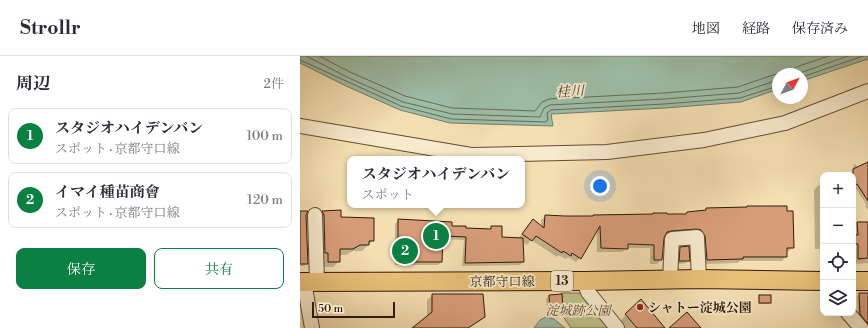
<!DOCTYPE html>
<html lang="ja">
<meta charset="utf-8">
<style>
:root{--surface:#fff;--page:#f7f7f7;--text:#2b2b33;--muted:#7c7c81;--line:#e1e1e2;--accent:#0b8043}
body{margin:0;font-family:"Libre Bodoni","Noto Serif JP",serif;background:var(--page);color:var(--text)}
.controls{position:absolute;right:12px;bottom:12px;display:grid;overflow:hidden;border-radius:8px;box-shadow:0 4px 16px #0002}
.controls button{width:36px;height:36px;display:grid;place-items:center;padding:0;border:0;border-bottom:1px solid var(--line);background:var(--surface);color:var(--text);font:20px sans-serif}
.compass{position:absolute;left:472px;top:12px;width:36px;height:36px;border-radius:50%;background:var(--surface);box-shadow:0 4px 16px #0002;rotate:49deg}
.scale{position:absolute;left:12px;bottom:10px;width:83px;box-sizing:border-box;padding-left:4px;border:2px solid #311c0a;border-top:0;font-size:11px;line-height:14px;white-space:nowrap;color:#311c0a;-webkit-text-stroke:3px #f8eacd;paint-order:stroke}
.you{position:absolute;left:300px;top:130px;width:14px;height:14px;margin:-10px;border:3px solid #fff;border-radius:50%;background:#1a73e8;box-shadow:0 0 0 6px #1a73e833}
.badge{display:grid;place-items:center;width:26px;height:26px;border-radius:50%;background:var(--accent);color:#fff;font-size:13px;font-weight:700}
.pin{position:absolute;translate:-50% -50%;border:2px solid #fff;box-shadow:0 1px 4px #0006}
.popup{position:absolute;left:47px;top:100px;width:178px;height:52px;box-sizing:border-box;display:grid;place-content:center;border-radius:8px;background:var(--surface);filter:drop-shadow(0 1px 3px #0005);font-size:13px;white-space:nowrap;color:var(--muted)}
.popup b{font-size:15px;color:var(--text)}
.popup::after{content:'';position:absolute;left:50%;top:100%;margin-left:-8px;border:8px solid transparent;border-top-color:var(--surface)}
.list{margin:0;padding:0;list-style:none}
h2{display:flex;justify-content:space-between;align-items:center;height:52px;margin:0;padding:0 16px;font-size:17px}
h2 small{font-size:13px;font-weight:400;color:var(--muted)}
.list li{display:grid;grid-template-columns:26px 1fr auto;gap:12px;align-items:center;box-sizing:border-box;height:56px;margin:0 8px 8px;padding:0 8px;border:1px solid var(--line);border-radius:8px}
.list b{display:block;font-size:15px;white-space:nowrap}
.list p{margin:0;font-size:13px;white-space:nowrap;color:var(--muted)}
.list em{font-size:13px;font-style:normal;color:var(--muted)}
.actions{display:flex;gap:8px;padding:12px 16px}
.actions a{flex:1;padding:9px 0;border:1px solid var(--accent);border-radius:8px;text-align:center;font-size:14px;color:var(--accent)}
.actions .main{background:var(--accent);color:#fff}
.icon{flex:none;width:22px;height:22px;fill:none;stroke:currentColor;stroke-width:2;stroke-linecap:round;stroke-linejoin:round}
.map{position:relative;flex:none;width:568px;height:272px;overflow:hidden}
header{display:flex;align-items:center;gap:24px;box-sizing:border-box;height:56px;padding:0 20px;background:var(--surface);border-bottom:1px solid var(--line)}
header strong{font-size:19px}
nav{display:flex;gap:22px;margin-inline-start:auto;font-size:14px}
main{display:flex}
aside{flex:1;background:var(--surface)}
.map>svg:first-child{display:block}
.green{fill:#bec18a;stroke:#786e4a}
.water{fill:#9dbda7;stroke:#727d68}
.shadow{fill:#0003}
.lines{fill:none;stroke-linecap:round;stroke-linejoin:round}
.shore{stroke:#676c58;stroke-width:1}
.building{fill:#d79d79;stroke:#311c0a}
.minor-casing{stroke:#624d34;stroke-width:16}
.major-casing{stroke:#311c0a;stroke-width:20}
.minor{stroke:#f8eacd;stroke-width:14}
.major{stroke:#eac079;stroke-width:18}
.poi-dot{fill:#8f2418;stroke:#f8eacd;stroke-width:1.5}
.labels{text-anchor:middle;stroke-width:3.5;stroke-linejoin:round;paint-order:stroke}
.shield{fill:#f8eacd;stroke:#6d5a44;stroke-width:1}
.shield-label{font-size:12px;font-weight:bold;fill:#311c0a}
.street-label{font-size:13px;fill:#311c0a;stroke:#f8eacd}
.poi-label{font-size:13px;font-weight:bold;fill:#311c0a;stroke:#f8eacd;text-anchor:start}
.park-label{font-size:13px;font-style:italic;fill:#5b4e30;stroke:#f8eacd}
.water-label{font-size:14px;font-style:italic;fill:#514c39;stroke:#f8eacd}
</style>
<header>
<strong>Strollr</strong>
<nav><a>地図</a><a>経路</a><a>保存済み</a></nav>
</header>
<main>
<aside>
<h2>周辺<small>2件</small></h2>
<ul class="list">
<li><span class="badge">1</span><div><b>スタジオハイデンバン</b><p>スポット · 京都守口線</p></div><em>100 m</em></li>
<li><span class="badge">2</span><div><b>イマイ種苗商會</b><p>スポット · 京都守口線</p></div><em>120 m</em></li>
</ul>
<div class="actions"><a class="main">保存</a><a>共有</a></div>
</aside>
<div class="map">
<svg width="568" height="272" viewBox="0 0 568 272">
<rect width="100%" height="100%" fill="#f4dfb2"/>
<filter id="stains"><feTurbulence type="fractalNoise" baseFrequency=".005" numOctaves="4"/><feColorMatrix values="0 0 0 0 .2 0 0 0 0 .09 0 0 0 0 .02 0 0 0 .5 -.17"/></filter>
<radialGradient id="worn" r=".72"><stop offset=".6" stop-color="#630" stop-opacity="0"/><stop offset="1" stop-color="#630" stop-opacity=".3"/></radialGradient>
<polygon class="green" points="261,237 284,237 313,272 271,272 260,256"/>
<g class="water">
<polygon points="0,0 568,0 568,3 502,25 502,18 478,18 478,33 441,46 365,52 251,58 253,70 150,67 100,54 46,30 0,7"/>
<polygon points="246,261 254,263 265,272 234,272 240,264"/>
</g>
<g class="shadow">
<polygon points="568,107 568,154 565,150 566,148 554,130 553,110 555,108 558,112"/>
<polygon points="519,129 523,129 523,193 515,193 514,134"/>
<polygon points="407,153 493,191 489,195 486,195 486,200 482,205 440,205 438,207 403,208 392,176 364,180 361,204 357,208 350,208 350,192 327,192 322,196 297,196 297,175 280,202 276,206 268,201 266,203 258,199 257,201 231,184 227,189 222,185 223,206 220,209 162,210 164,184 142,183 141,206 138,209 95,209 95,168 98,164 165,173 189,174 191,171 201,182 218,183 229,169 241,170 241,164 246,160 291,161 293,160 385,159 387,157 404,155"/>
<polygon points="0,156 6,159 7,207 4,210 0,210"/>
<polygon points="23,156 40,162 73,184 62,195 53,195 46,199 39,199 39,205 33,211 22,211 17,162"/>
<polygon points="558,167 568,167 568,207 553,208 553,172"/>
<polygon points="381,192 389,204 386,207 377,208 377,195"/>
<polygon points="559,238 568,238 568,272 566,272 558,260 557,241"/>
<polygon points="133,239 184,260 169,272 114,272 127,262 127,244"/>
<polygon points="249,239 262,253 259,256 247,257 246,243"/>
<polygon points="460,240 470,247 469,248 459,248 458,241"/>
<polygon points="326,259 364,272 324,272 319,266"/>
</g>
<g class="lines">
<g class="shore">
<polyline points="6,0 49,22 103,46 152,58 240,61 244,52 250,49 364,43 439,37 478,24"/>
<polyline points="19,0 52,17 105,40 152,52 235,55 242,46 249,43 364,37 438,31 473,19 478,18"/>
<polyline points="0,4 101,50 151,63 246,66 248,64 247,57 251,54 364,48 440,42 478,30"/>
<polyline points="489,18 496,11 529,0"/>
<polyline points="497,18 548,0"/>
<polyline points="502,21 563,0"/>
</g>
</g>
<g class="building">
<polygon points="568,106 568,145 557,128 553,130 553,113"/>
<polygon points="447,150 487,150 487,155 493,155 494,192 487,192 487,201 443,201 443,203 407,204 405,180 401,174 397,173 371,175 367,176 364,182 362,204 354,204 354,189 328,188 328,193 301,192 300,170 281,203 272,197 271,200 263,195 262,197 236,180 232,185 222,178 233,163 244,172 245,159 265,160 293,160 293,159 353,158 353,157 367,157 367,158 386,158 387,156 406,154 406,152 447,151"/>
<polygon points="41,154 41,161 74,162 74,185 69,185 69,189 60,189 53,193 40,193 40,206 28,206 28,197 25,197 24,159 22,155"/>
<polygon points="0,155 8,155 6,159 8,208 0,208"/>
<polygon points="98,163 152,166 152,170 166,170 166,172 191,173 191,170 202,170 202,181 223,182 224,206 165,207 166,181 143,180 142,206 98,206"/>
<polygon points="557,166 568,166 568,202 558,203 558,188 553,188 553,179 558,179"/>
<polygon points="389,190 390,205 379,205 380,191"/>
<polygon points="559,237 568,237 568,268 560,258"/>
<polygon points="132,238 183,238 185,261 168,272 112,272 132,256"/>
<polygon points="262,238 263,253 250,254 249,239"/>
<rect x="459" y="239" width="12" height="8"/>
<polygon points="341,243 365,272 337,272 325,258"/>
<polygon points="387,256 401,272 369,272"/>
</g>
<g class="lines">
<defs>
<g id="minor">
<polyline points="0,70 171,99 307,96 404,84 485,67 568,35"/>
<polyline points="15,159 17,226"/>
<polyline points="370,224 372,183 397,181 399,223"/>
<polyline points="284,225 288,236 317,272"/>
<polyline points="4,226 12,272"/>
<polyline points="548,257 561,272"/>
</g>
<g id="major">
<polyline points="553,225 568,225"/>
<polyline points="0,226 284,225 399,223 523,225"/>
</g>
</defs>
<use href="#minor" class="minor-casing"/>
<use href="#major" class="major-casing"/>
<use href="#minor" class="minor"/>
<use href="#major" class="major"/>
</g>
<circle class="poi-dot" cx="340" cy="251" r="4"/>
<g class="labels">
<rect class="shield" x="251" y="215" width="22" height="20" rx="3"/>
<g class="shield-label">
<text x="262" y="229">13</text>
</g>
<g class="street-label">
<text x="202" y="230">京都守口線</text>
</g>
<g class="poi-label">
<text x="348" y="256">シャトー淀城公園</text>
</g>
<g class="park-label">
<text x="278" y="259">淀城跡公園</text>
</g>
<g class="water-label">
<text transform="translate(270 35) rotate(-3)" y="5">桂川</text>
</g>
</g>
<rect width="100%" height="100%" filter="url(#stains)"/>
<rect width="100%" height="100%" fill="url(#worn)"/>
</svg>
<div class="controls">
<button>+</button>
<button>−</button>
<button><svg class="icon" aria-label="locate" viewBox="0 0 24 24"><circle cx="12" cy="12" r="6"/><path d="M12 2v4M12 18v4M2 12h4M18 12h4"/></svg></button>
<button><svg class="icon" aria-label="layers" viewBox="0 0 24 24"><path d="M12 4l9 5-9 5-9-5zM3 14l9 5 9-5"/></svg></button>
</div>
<svg class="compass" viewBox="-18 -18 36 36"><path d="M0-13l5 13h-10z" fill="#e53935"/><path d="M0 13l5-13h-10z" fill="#7c7c81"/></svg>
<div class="scale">50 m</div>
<div class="you"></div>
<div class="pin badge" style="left:136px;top:180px">1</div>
<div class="popup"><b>スタジオハイデンバン</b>スポット</div>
<div class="pin badge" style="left:105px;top:195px">2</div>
</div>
</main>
